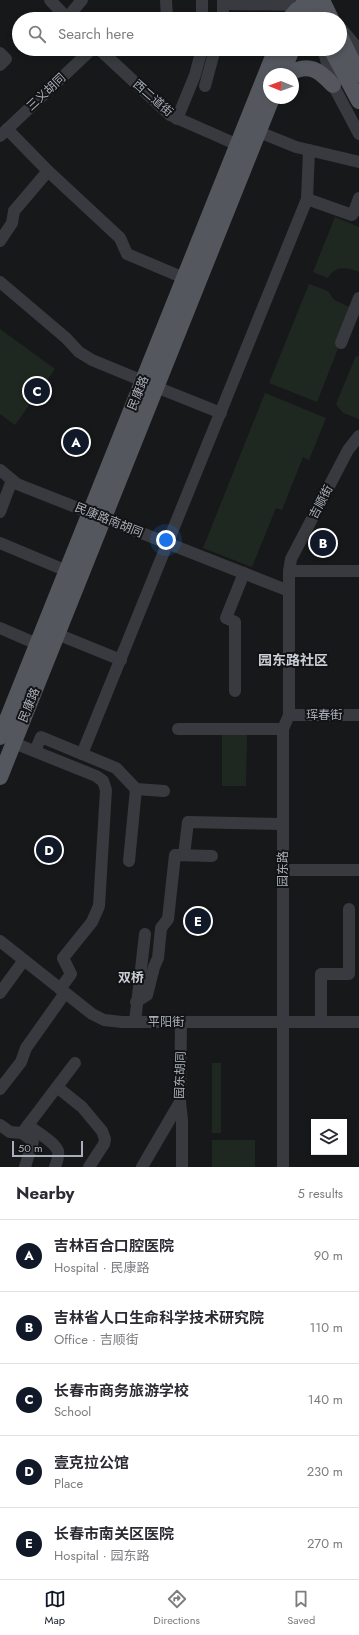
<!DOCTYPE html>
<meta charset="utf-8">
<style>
:root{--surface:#fff;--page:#f2f2f3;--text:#2b2b33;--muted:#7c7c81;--line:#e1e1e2;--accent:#111827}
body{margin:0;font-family:Jost,"Noto Sans SC",sans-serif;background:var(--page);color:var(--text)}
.controls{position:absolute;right:12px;bottom:12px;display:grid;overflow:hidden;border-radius:0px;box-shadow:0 2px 6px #0003}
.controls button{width:36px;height:36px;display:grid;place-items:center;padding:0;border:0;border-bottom:1px solid var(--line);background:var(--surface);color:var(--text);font:20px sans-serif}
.compass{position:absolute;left:263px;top:68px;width:36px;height:36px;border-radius:50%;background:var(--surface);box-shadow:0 2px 6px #0003;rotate:271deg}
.scale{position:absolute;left:12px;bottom:10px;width:71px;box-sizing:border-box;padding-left:4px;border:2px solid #a9afba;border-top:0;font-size:11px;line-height:14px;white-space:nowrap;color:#a9afba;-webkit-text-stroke:3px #121315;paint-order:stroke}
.you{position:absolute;left:166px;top:540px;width:14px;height:14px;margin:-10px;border:3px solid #fff;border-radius:50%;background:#1a73e8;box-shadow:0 0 0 6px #1a73e833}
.badge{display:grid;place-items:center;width:26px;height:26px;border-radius:50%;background:var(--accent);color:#fff;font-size:13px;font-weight:700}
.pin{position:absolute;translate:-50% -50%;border:2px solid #fff;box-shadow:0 1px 4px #0006}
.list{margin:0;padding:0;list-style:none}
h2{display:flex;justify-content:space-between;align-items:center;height:52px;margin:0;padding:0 16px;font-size:17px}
h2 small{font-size:13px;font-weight:400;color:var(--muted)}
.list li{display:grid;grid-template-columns:26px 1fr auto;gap:12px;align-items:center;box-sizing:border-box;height:72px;padding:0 16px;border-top:1px solid var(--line)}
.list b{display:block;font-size:15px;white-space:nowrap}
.list p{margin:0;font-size:13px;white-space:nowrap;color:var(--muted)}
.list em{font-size:13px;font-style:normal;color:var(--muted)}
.icon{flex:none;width:22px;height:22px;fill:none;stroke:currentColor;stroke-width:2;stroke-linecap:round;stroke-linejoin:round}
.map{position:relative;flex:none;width:359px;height:1167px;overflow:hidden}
.search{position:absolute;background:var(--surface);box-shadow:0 2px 6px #0003;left:12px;right:12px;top:12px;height:44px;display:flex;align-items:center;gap:10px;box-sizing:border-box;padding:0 14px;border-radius:22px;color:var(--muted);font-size:15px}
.sheet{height:412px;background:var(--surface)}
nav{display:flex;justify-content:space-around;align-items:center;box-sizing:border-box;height:56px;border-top:1px solid var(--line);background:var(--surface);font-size:11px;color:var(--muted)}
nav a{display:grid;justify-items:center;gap:2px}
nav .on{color:var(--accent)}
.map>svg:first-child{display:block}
.green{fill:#1f2820}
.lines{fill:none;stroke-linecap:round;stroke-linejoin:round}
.minor{stroke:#383a3f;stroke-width:12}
.major{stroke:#54575e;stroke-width:16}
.labels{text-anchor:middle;stroke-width:4;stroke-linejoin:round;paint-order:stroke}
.street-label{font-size:12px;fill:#a9afba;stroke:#121315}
.neighbourhood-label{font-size:13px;font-weight:bold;fill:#caced6;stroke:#121315}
.quarter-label{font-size:14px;font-weight:bold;fill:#caced6;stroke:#121315}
</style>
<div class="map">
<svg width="359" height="1167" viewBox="0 0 359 1167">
<rect width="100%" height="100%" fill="#17181a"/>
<g class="green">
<path d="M335,217L359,227V272C347,267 335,265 328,278L313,272Z"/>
<polygon points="309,284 328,291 334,300 350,307 339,346 317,402 269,383"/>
<polygon points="0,329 55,369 15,425 0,414"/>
<polygon points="356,356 359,357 359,419 343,413 336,404"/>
<polygon points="265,393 326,418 309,460 303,457 282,510 276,508 252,567 203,548"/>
<polygon points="222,733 247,733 246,786 222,786"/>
<rect x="212" y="1063" width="9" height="70"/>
<rect x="212" y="1140" width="43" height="27"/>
</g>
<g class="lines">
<g class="minor">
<polyline points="50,0 68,19"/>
<polyline points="166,0 167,19"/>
<polyline points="202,0 202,19"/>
<polyline points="223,0 223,19"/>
<polyline points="223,4 306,5"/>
<polyline points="67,18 82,0"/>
<polyline points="340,27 359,50"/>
<polyline points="99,49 170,115 238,145"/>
<polyline points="323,49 333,85 359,134"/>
<polyline points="0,53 6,59 0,65"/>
<polyline points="205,86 215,49"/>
<polyline points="177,119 195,75 202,49"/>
<polyline points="7,129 48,171 120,238 127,254 184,278"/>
<polyline points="259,132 296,147 359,162"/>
<polyline points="0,136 92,49"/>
<polyline points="307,199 352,215 354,212 359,198"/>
<polyline points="0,241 12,223 14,211 48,171"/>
<polyline points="0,282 66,338 79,352 92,360 143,381"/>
<polyline points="341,343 359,298"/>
<polyline points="156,387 221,413"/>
<polyline points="0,470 17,484 289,591"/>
<polyline points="0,512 12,480"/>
<polyline points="0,543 67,571"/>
<polyline points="289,571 359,571"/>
<polyline points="0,628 37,644"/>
<polyline points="57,634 121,660"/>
<polyline points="235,691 235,622 226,618 244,573"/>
<polyline points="289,715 359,715"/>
<polyline points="178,729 283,729"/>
<polyline points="14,743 96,776 103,781 106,790 99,906 92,922 63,958 71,974 60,989"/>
<polyline points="35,751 41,737 116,768 136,789 164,791"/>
<polyline points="82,754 307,199 309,150"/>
<polyline points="184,855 188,822 283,824"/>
<polyline points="129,861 136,789"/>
<polyline points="283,870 359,870"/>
<polyline points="0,941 92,1014 104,1020 122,1022 359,1022"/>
<polyline points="0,993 24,960"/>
<polyline points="136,1002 147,995 154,967 158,958 161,928 168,919 175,855 212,856"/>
<polyline points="135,1022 145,934"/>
<polyline points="321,1022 321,974 349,974 349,909"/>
<polyline points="57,1087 82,1107 102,1131 105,1139 104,1144 89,1167"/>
<polyline points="0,1089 21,1062 26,1048 65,993"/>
<polyline points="180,1102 182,1120 182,1167"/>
<polyline points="0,1125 10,1132 22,1133 33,1141 25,1167"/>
<path d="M28,1125C35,1131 55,1142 58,1151C59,1156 57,1162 55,1167"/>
<polyline points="22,1133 75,1063"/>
<polyline points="142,1167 180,1102 181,1022"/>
<polyline points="283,1167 283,729 289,715 289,571 291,559 348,450 359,436"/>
</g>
<g class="major">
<polyline points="304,0 314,19"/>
<polyline points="322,0 331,19"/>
<polyline points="289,19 297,10 315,0"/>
<polyline points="340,36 359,75"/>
<polyline points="331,49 359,101"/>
<polyline points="282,74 292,49"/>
<path d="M288,74C309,62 319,70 333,85"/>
<polyline points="0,737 276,49"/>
<polyline points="0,777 272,98"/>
</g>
</g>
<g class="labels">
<g class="street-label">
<text transform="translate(46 92) rotate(-43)" y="4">三义胡同</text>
<text transform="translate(153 98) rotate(41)" y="4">西二道街</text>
<text transform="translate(138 393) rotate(-68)" y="4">民康路</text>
<text transform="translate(321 502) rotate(-62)" y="4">吉顺街</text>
<text transform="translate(109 520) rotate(22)" y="4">民康路南胡同</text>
<text transform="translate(29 705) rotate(-68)" y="4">民康路</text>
<text x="324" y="719">珲春街</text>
<text transform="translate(283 869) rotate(-90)" y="4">园东路</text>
<text x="166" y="1026">平阳街</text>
<text transform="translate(180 1075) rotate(-88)" y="4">园东胡同</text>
</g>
<g class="neighbourhood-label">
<text x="131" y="982">双桥</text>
</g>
<g class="quarter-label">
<text x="293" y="665">园东路社区</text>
</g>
</g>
</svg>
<div class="controls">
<button><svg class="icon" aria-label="layers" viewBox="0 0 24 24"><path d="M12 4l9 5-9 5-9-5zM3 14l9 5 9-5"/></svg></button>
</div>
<svg class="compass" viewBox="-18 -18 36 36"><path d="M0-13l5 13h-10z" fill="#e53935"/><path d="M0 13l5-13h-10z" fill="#7c7c81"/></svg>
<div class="scale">50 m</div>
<div class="you"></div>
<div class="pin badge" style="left:76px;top:442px">A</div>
<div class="pin badge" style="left:323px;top:543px">B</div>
<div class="pin badge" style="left:37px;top:391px">C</div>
<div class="pin badge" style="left:49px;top:850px">D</div>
<div class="pin badge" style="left:198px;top:921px">E</div>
<div class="search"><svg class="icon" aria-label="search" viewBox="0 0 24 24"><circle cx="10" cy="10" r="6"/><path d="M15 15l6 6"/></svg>Search here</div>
</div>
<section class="sheet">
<h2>Nearby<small>5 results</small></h2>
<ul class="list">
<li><span class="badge">A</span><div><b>吉林百合口腔医院</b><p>Hospital · 民康路</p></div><em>90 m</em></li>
<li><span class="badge">B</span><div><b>吉林省人口生命科学技术研究院</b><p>Office · 吉顺街</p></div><em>110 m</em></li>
<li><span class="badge">C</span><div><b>长春市商务旅游学校</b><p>School</p></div><em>140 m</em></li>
<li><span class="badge">D</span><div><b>壹克拉公馆</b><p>Place</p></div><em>230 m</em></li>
<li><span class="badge">E</span><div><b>长春市南关区医院</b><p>Hospital · 园东路</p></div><em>270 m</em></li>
</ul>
</section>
<nav>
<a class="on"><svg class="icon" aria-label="map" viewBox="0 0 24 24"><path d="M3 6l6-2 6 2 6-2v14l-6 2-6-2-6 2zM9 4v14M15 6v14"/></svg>Map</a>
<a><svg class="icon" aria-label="directions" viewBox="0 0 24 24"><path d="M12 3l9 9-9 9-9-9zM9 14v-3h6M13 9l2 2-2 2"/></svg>Directions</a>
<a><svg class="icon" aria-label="saved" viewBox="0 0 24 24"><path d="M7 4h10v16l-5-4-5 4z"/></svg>Saved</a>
</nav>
